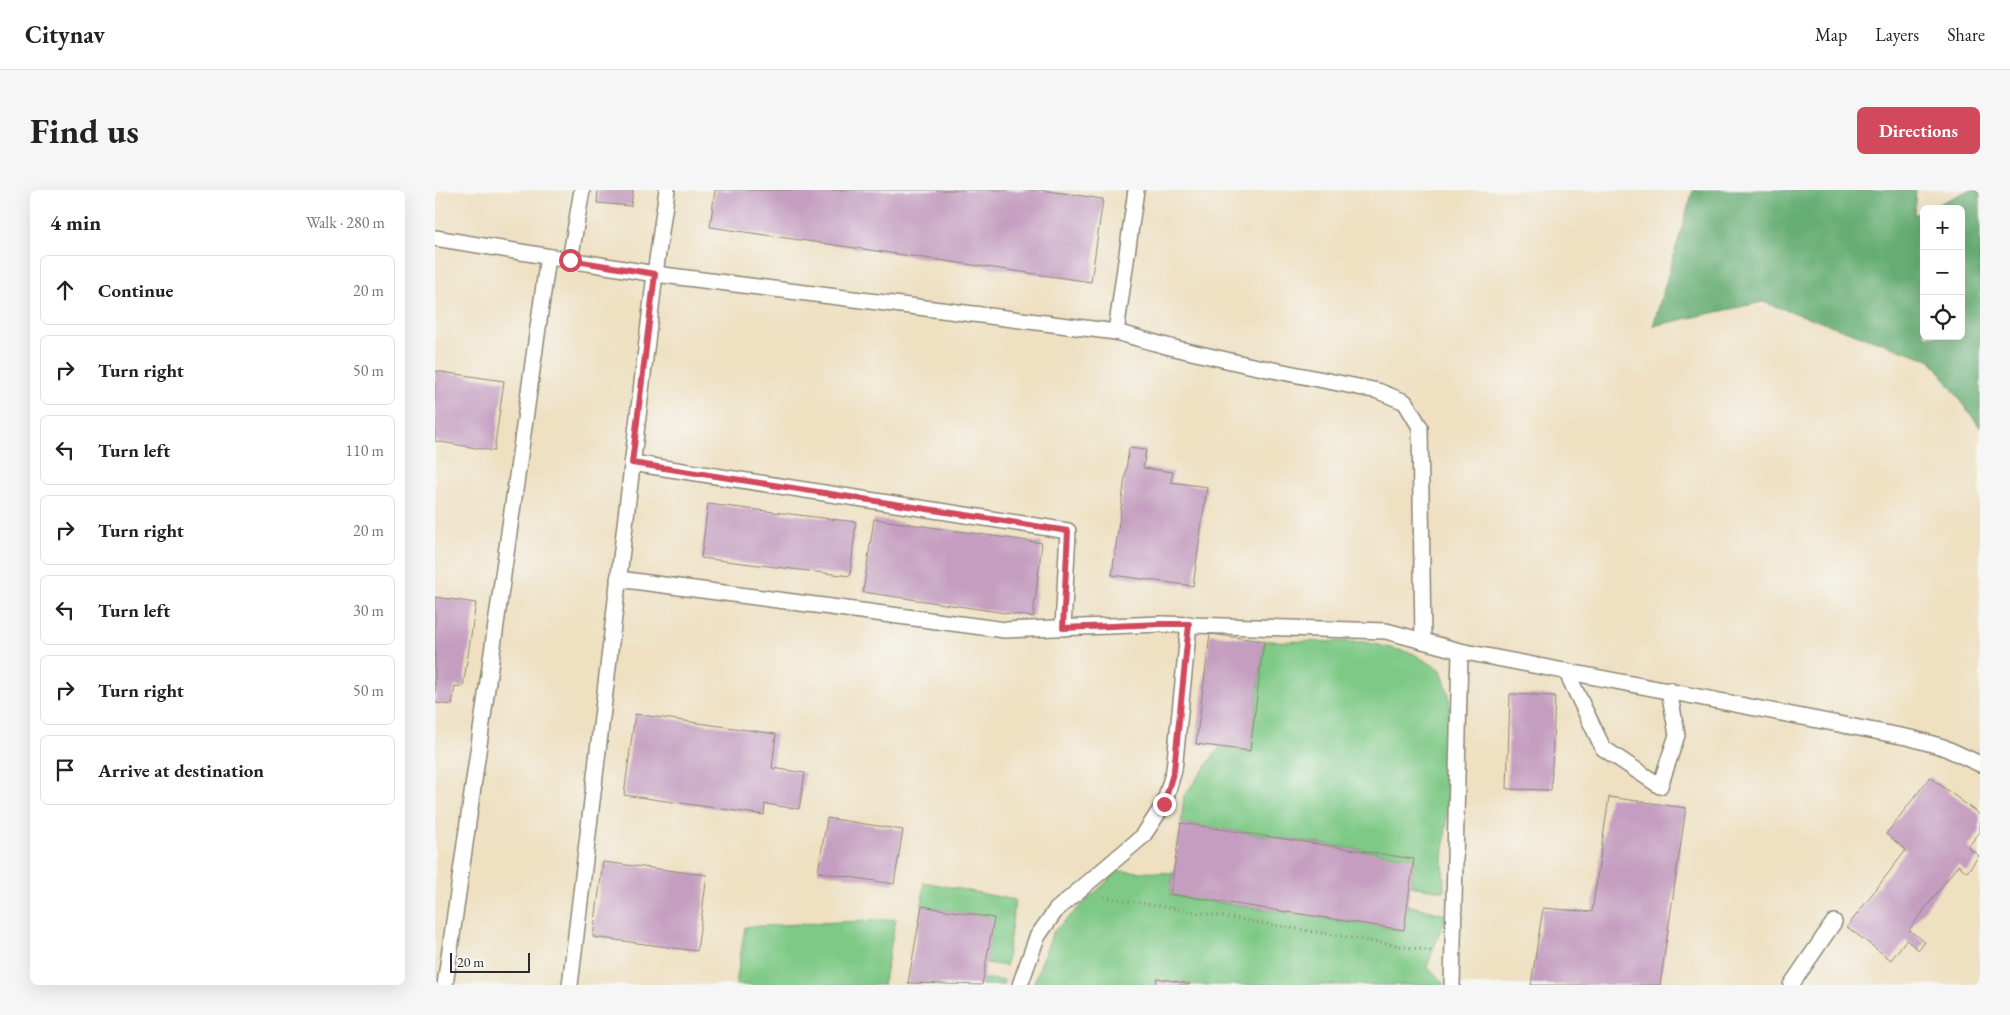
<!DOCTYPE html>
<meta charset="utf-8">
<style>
:root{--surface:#fff;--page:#f6f6f6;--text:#222;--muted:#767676;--line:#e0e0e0;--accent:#d1495b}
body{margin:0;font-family:"EB Garamond",serif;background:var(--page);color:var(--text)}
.controls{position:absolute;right:15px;top:15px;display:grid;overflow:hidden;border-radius:8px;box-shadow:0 5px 20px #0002}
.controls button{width:45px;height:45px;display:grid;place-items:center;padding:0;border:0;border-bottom:1px solid var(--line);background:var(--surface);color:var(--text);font:25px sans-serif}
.scale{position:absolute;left:15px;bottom:12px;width:80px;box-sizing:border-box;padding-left:5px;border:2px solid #2b2b2b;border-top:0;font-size:14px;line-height:18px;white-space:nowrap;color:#2b2b2b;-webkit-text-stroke:4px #f6f6f2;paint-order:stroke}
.stop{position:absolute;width:15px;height:15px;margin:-11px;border:4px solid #d1495b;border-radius:50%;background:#fff}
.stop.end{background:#d1495b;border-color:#fff;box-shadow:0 1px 5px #0008}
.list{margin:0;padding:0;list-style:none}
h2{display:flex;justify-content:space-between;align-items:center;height:65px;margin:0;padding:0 20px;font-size:21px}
h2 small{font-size:16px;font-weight:400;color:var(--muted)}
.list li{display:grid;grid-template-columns:32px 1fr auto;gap:15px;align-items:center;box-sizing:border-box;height:70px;margin:0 10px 10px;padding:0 10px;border:1px solid var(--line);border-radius:8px}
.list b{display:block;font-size:19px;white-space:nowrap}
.list em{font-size:16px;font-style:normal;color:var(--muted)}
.icon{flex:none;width:28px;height:28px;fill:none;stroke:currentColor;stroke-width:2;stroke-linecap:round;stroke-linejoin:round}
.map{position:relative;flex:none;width:1545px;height:795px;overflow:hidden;border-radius:8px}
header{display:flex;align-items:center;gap:30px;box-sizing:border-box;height:70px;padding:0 25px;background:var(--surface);border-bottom:1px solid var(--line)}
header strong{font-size:24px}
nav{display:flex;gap:28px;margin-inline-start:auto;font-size:18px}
.intro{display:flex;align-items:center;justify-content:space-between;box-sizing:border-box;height:120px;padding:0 30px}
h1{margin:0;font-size:35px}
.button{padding:12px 22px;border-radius:8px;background:var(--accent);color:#fff;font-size:18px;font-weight:700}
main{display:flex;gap:30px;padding:0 30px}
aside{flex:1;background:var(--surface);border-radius:8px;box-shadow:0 5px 20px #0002}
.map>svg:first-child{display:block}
.green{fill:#7ec986;stroke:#547a58}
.forest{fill:#66ad73;stroke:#486c4f}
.building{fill:#c49dc0}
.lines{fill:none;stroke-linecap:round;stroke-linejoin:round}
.lane-casing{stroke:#8c8676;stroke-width:18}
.path{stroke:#8c8676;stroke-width:3;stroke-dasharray:1 4;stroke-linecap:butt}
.lane{stroke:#fff;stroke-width:15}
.route{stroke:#d1495b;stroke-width:6}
</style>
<header>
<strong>Citynav</strong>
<nav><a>Map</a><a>Layers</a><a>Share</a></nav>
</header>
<div class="intro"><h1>Find us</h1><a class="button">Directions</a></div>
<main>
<aside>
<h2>4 min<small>Walk · 280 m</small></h2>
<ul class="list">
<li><svg class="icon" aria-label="ahead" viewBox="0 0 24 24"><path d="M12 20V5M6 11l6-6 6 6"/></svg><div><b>Continue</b></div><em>20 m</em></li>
<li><svg class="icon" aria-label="right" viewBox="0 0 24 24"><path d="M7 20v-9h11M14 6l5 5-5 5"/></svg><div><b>Turn right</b></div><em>50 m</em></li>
<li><svg class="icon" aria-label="left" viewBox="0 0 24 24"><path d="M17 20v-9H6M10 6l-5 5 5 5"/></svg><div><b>Turn left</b></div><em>110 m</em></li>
<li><svg class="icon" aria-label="right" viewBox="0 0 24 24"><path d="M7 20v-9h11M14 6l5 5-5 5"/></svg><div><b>Turn right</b></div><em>20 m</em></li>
<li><svg class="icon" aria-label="left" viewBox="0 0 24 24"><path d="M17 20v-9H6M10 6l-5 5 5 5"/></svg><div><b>Turn left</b></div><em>30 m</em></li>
<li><svg class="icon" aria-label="right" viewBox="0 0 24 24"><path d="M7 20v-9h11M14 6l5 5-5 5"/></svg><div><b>Turn right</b></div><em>50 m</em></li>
<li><svg class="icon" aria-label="arrive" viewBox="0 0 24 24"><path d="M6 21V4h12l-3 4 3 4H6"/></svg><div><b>Arrive at destination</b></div></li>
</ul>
</aside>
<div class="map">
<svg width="1545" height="795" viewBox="0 0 1545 795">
<rect width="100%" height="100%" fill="#f6f6f2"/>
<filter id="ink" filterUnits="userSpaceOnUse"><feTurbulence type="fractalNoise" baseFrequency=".02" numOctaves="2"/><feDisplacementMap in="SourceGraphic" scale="10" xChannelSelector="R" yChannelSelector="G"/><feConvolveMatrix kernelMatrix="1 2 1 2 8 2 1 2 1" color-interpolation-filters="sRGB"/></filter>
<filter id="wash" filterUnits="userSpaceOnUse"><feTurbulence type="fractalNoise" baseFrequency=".0096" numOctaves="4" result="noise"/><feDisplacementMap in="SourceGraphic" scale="20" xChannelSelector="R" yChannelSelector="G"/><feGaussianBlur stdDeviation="1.12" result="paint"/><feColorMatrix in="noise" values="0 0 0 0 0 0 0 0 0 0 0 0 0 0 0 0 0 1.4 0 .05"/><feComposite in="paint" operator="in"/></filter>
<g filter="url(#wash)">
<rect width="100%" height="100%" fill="#eee0c1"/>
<g class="green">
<polygon points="829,451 930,452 977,463 1006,480 1014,505 1015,528 1015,594 1008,669 1009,701 975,696 979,668 746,633 749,606 785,557 815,561"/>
<polygon points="683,681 738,683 735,705 968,740 972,715 1011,725 992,777 1008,792 1009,795 762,795 722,789 721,795 598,795 618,742"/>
<polygon points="489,692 580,710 571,776 551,773 558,728 487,716"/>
<polygon points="461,729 448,795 301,795 310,737"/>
<polygon points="548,789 569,790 568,795 547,795"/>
</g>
<polygon class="forest" points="1258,0 1481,0 1479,25 1489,21 1489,146 1526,146 1526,19 1493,19 1534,0 1545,0 1545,237 1496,170 1328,112 1218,136"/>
<g id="blocks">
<g class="building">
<polygon points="163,0 198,0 196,16 162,13"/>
<polygon points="280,0 607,0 668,9 656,92 275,37"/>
<polygon points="0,181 69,191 59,261 0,251"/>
<polygon points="694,258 711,260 708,278 738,282 736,292 772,297 758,396 677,385"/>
<polygon points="273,314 421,332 415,386 266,368"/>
<polygon points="439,329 607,353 598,427 428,402"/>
<polygon points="0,407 41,413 28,497 20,496 17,515 0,513"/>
<polygon points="775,444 829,451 815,561 761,554"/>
<polygon points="1075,504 1120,506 1116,600 1072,599"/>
<polygon points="200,524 341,544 337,578 370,583 364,619 330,614 329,625 189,605"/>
<polygon points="1495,587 1545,625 1545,642 1533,657 1544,666 1532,682 1523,675 1474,740 1490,752 1484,760 1471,750 1456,770 1412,737 1471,660 1451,644"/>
<polygon points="1174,607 1251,618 1225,795 1096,795 1108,718 1157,722"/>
<polygon points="392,628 468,640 459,694 383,682"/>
<polygon points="746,633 979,669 969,740 735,704"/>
<polygon points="168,672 272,685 262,761 158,747"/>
<polygon points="487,716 559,728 547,795 473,793"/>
<polygon points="722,788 755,794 755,795 721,795"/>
</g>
</g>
</g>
<g filter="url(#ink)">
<use href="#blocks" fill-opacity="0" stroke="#8c8676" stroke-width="1"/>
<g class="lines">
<defs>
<g id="lane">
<polyline points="0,48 220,84 681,142 701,0"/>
<polyline points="135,70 147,0"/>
<polyline points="681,142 735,157 813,175 943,201 970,212 985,237 988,451"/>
<polyline points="197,273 633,341 628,438"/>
<polyline points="183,389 570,440 726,434 951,441 1025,461"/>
<polyline points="1131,481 1168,558 1225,596 1242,545 1234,500"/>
<polyline points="10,795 113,67"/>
<polyline points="135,795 220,84 232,0"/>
<polyline points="585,795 602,747 621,720 708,646 729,614 739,580 754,434"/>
<polyline points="1017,795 1025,461 1476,548 1508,557 1545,574"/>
<polyline points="1356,795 1399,732"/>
</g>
</defs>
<use href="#lane" class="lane-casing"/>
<polyline class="path" points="669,707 996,761"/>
<use href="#lane" class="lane"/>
</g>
</g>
<g class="lines" filter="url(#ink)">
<polyline class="route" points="135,70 220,84 197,273 633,341 628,438 726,434 754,434 739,580 729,614"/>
</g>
</svg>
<div class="controls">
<button>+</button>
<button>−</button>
<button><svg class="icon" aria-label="locate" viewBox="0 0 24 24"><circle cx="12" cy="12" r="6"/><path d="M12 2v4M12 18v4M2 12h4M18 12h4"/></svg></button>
</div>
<div class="scale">20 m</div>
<div class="stop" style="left:135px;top:70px"></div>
<div class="stop end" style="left:729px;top:614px"></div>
</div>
</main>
